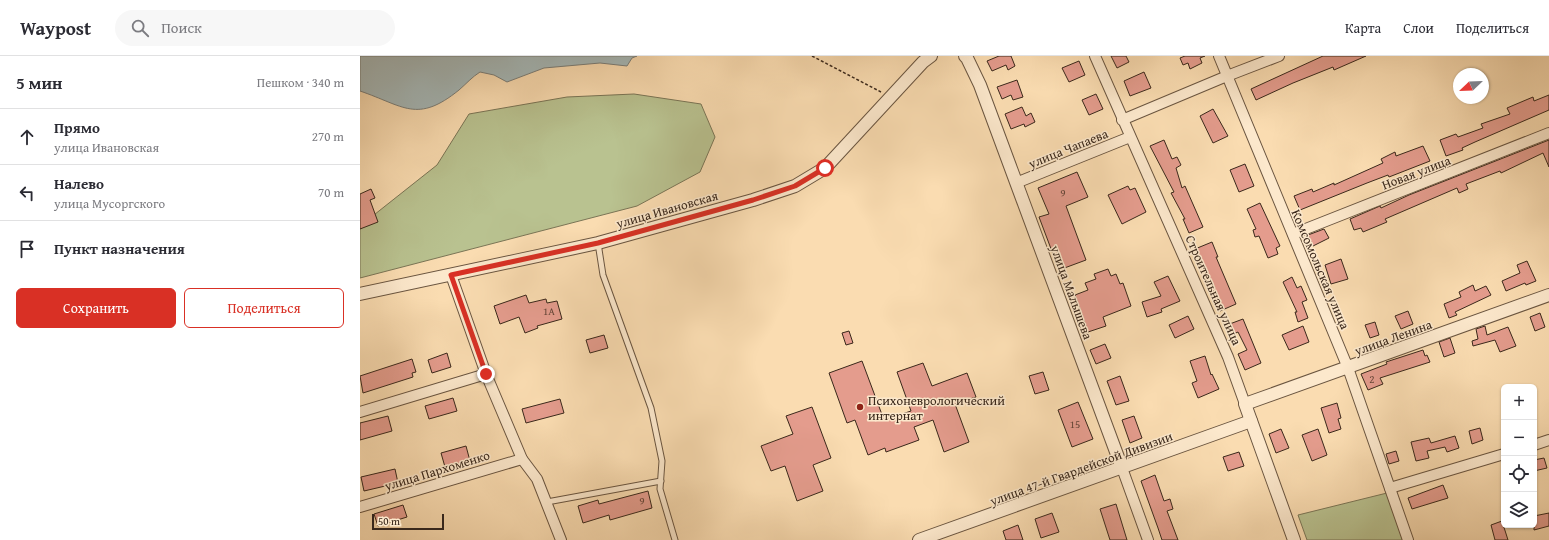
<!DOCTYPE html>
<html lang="ru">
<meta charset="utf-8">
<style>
:root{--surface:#fff;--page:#f7f7f7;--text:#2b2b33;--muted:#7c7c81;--line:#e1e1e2;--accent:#d93025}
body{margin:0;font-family:"Gentium Book Plus",serif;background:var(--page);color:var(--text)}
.controls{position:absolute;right:12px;bottom:12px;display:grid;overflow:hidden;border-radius:6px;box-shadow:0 1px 3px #0004}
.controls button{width:36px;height:36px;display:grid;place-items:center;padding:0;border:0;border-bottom:1px solid var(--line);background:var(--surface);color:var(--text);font:20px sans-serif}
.compass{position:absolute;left:1093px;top:12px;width:36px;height:36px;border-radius:50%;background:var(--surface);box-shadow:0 1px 3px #0004;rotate:247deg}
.scale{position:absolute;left:12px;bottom:10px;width:72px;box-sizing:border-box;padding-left:4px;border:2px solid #3a281b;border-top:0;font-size:11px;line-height:14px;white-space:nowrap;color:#3a281b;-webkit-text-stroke:3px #fce8cc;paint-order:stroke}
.stop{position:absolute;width:12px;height:12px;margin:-9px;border:3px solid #d93025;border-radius:50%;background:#fff}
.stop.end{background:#d93025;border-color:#fff;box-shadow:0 1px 4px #0008}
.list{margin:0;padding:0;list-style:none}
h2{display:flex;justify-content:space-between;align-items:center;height:52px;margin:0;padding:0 16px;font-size:17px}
h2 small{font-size:13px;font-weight:400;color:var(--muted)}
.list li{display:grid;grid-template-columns:26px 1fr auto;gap:12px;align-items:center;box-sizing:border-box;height:56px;padding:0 16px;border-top:1px solid var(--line)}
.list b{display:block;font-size:15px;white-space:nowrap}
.list p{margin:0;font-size:13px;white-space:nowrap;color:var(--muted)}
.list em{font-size:13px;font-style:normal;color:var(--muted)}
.actions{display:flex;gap:8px;padding:12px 16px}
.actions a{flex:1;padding:9px 0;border:1px solid var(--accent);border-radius:6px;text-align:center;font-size:14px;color:var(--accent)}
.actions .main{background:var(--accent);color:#fff}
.icon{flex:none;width:22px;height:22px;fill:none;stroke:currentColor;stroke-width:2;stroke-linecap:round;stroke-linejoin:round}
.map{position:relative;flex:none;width:1189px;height:484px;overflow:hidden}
header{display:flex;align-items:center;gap:24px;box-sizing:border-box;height:56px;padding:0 20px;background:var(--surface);border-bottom:1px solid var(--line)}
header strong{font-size:19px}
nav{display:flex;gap:22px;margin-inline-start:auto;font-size:14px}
.search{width:280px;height:36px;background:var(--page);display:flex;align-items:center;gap:10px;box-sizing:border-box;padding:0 14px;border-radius:22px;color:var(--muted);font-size:15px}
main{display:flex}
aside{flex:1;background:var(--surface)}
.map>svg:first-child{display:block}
.green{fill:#b9c290;stroke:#7a7556}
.water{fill:#a5b8b8;stroke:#7a7e79}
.building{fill:#e49c8d;stroke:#3a281b}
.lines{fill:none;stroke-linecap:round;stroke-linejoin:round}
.service-casing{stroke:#6a5540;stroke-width:7}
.minor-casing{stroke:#6a5540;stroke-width:12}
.tertiary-casing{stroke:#6a5540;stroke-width:14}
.path{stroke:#3a281b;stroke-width:1.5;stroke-dasharray:3 2;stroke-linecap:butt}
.service{stroke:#fce8cc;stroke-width:5}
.minor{stroke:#fce8cc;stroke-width:10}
.tertiary{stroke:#fce8cc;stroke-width:12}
.route{stroke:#d93025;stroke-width:5}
.poi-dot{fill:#8f2418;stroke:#fce8cc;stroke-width:1.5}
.labels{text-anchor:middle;stroke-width:3;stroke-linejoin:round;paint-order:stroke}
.number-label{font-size:11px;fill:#644538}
.street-label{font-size:13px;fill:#3a281b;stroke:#fce8cc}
.poi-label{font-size:13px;fill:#3a281b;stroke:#fce8cc;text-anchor:start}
</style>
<header>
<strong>Waypost</strong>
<div class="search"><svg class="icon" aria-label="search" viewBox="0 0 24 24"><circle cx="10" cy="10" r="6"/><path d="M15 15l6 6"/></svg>Поиск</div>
<nav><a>Карта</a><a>Слои</a><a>Поделиться</a></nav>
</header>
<main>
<aside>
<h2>5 мин<small>Пешком · 340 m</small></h2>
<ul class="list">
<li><svg class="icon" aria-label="ahead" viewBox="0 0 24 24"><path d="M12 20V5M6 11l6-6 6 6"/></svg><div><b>Прямо</b><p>улица Ивановская</p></div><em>270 m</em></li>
<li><svg class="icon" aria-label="left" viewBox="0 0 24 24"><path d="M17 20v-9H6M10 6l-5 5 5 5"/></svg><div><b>Налево</b><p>улица Мусоргского</p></div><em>70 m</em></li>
<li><svg class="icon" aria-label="arrive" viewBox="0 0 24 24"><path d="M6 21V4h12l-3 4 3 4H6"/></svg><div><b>Пункт назначения</b></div></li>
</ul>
<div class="actions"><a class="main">Сохранить</a><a>Поделиться</a></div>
</aside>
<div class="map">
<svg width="1189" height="484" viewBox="0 0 1189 484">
<rect width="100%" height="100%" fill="#fadcb1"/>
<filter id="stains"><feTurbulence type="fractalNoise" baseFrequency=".005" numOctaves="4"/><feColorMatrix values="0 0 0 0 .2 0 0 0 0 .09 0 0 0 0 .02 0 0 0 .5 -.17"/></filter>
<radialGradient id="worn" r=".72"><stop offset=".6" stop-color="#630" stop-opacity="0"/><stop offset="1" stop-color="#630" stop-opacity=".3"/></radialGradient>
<g class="green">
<polygon points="274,38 341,48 355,81 340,116 277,150 0,222 0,170 77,109 109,58 207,41"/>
<polygon points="1027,437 1043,484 947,484 938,459"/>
</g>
<path class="water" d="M0,0H277L272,2L267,10L240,7L184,12L147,26L134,19L120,16C112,21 106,28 99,34C57,68 44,50 0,35Z"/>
<g class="building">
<polygon points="639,0 651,0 655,10 648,14 646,9 632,15 627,5"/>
<polygon points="751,0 766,0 769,6 757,12"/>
<polygon points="825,0 845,0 840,2 842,7 830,13 828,7 823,9 820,2"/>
<polygon points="963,0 1006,0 974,14 973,11 933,27 896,44 891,33"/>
<polygon points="719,5 725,19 709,26 702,12"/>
<polygon points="784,16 791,32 770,40 764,25"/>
<polygon points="657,24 663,41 653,44 651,39 642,43 637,31"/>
<polygon points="736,38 743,53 729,59 722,44"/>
<polygon points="1189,39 1189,54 1115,86 1102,92 1103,94 1086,100 1080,84 1096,78 1098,81 1123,72 1121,68 1150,58 1147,52 1173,41 1174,45"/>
<polygon points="662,51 666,60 671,57 675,66 665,71 664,68 651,73 645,58"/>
<polygon points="853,53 868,80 853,87 840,60"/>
<polygon points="804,84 812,103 817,101 821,109 816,112 822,132 825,130 843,171 829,177 823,163 825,163 811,137 814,136 790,90"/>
<polygon points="1189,84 1189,111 1183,97 1141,117 1140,115 1106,128 1108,133 1099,137 1097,132 1025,163 1027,166 1003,176 1001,172 994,174 990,163 1020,150 1021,152 1049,139"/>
<polygon points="1063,90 1070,105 1029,121 1028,119 1007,127 940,154 934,140 952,133 953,136 974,127 974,129 1023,107 1021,103 1035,96 1036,100"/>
<polygon points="885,108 894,130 879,136 870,114"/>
<polygon points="717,116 728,141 706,150 726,204 699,214 679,161 689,158 678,132"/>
<polygon points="768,130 770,134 775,132 786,156 762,168 748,139"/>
<polygon points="11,133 15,142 10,144 18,166 0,173 0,138"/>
<polygon points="900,147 920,190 916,192 918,198 908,202 899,180 895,181 893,174 896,173 887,153"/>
<polygon points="964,173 969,182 953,190 948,179"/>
<polygon points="852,186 858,201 856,201 876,248 860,255 853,241 856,240 835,193"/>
<polygon points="981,203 988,223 971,228 965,209"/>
<polygon points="1167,205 1176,225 1166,229 1165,227 1146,235 1142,225 1160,217 1157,209"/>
<polygon points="748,213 751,220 756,218 760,228 763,227 771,250 743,261 746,270 728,276 715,239 728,234 725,227 736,223 734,218"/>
<polygon points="808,220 820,245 801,253 802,256 787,261 782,246 801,240 794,226"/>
<polygon points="932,221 937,232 941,230 947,244 942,246 948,262 938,266 935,256 937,256 923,226"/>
<polygon points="1113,229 1115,235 1126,230 1131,239 1095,256 1097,259 1089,262 1084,248 1101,241 1099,236"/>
<polygon points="166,239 169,247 186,243 187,247 197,245 202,263 177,270 178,272 165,277 159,261 140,268 134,250"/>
<polygon points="1048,255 1053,268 1041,273 1035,260"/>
<polygon points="1180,257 1185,271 1175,275 1170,261"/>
<polygon points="828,260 834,273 815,282 809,269"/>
<polygon points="883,263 901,307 885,314 878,298 887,294 878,276 871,279 867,269"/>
<polygon points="1015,266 1019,279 1010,282 1005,269"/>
<polygon points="943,270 949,286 929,294 922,279"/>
<polygon points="1125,270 1127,279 1148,271 1156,290 1140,296 1135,284 1113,290 1112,285 1118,283 1116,273"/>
<polygon points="489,275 493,287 486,289 482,277"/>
<polygon points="244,279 248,292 230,297 226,284"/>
<polygon points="1090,282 1095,297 1084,301 1079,286"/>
<polygon points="745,288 751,302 736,308 730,294"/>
<polygon points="1063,294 1065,300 1067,299 1070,306 1020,322 1023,328 1008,334 1001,318 1027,308 1026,306"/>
<polygon points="87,297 91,311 72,317 68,304"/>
<polygon points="845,300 851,319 852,318 859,333 838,342 832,327 837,325 830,305"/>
<polygon points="52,303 56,316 52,317 53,321 3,337 0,320"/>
<polygon points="502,305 524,364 551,355 537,316 563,307 572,330 607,317 616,341 595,348 609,386 584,396 573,364 554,371 559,384 526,396 525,392 508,399 495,364 487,367 469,317"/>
<polygon points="683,316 689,334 675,338 669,320"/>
<polygon points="760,320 769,345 756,349 747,325"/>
<polygon points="93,342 97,355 69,363 65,350"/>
<polygon points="200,343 204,357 166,367 162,353"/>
<polygon points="718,346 733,383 712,391 698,354"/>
<polygon points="977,347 981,362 978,363 981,373 969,377 961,352"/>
<polygon points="452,351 471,402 453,409 463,435 437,445 425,410 411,415 401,390 433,378 426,360"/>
<polygon points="28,360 32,375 0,384 0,367"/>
<polygon points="774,360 782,382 770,387 762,364"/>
<polygon points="1120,372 1123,384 1112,388 1109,375"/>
<polygon points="921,373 929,392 916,397 909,378"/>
<polygon points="958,373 967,399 952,405 942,379"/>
<polygon points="1095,380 1099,392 1087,396 1085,391 1067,395 1069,402 1056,405 1051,386 1069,382 1071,387"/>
<polygon points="106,390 110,405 85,411 81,397"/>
<polygon points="1036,395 1039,405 1029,408 1026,398"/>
<polygon points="879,396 884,410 868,415 863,401"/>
<polygon points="1184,402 1187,412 1174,415 1174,404"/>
<polygon points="35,413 38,427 4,435 1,421"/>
<polygon points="795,419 804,445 810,443 813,453 807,455 818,484 802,484 798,472 781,425"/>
<polygon points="1083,429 1088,442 1052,453 1048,442"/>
<polygon points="288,435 292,452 250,464 249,459 223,467 218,450 238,444 239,448"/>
<polygon points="756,448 767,484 750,484 740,453"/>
<polygon points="43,449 47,461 18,470 14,458"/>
<polygon points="692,457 699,476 681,482 675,463"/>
<polygon points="1189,457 1189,470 1174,474 1174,460"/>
<polygon points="1142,465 1148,484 1135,484 1131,469"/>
<polygon points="658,469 663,484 646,484 643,475"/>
</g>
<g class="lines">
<defs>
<g id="service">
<polyline points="238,187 243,219 291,352 302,405 300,433 315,484"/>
<polyline points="187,446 301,425"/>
</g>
<g id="minor">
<polyline points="735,0 868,301 885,348"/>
<polyline points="859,0 988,312 1048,484"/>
<polyline points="762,64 867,20 919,0"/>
<polyline points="656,127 770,81"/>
<polyline points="933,178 1189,77"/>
<polyline points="91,219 126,318 162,403 177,423 201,484"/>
<polyline points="0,356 126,318"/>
<polyline points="1174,389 1189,384"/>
<polyline points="762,412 788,484"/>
<polyline points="1030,432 1144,398"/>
<polyline points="0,451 162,403"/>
</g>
<g id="tertiary">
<polyline points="605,0 607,2 620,29 762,412"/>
<polyline points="0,238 238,187 393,144 435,130 465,112 563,6 571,0"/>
<polyline points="559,484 891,365"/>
<polyline points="934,484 885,348 1189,239"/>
</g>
</defs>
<use href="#service" class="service-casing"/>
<use href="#minor" class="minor-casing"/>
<use href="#tertiary" class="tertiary-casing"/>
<polyline class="path" points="452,0 521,36"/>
<use href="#service" class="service"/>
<use href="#minor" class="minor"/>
<use href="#tertiary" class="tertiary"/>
</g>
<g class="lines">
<polyline class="route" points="126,318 91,219 238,187 393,144 435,130 465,112"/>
</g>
<circle class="poi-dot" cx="500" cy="351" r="4"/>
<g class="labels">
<g class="number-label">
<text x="703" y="141">9</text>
<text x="189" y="259">1А</text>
<text x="1012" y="327">2</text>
<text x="715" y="372">15</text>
<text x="282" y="449">9</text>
</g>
<g class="street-label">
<text transform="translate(708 92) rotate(-22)" y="5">улица Чапаева</text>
<text transform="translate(1056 116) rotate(-21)" y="5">Новая улица</text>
<text transform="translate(307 153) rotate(-16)" y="5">улица Ивановская</text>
<text transform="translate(961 213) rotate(67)" y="5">Комсомольская улица</text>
<text transform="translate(854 234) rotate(66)" y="5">Строительная улица</text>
<text transform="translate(712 236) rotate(70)" y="5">улица Малышева</text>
<text transform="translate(1033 281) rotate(-20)" y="5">улица Ленина</text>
<text transform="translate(721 412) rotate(-20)" y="5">улица 47-й Гвардейской Дивизии</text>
<text transform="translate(77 414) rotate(-17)" y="5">улица Пархоменко</text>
</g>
<g class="poi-label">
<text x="508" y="349">Психоневрологический<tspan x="508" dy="15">интернат</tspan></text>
</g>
</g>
<rect width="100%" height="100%" filter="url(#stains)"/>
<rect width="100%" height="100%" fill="url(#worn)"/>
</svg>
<div class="controls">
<button>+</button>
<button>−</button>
<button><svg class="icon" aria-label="locate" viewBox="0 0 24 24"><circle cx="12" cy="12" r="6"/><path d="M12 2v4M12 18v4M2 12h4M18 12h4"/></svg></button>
<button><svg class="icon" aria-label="layers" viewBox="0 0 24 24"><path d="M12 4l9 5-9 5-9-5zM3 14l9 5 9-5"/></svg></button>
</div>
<svg class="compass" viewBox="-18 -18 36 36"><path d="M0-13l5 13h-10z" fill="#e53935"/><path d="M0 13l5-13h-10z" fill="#7c7c81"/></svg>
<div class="scale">50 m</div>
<div class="stop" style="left:465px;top:112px"></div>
<div class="stop end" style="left:126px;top:318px"></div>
</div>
</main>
